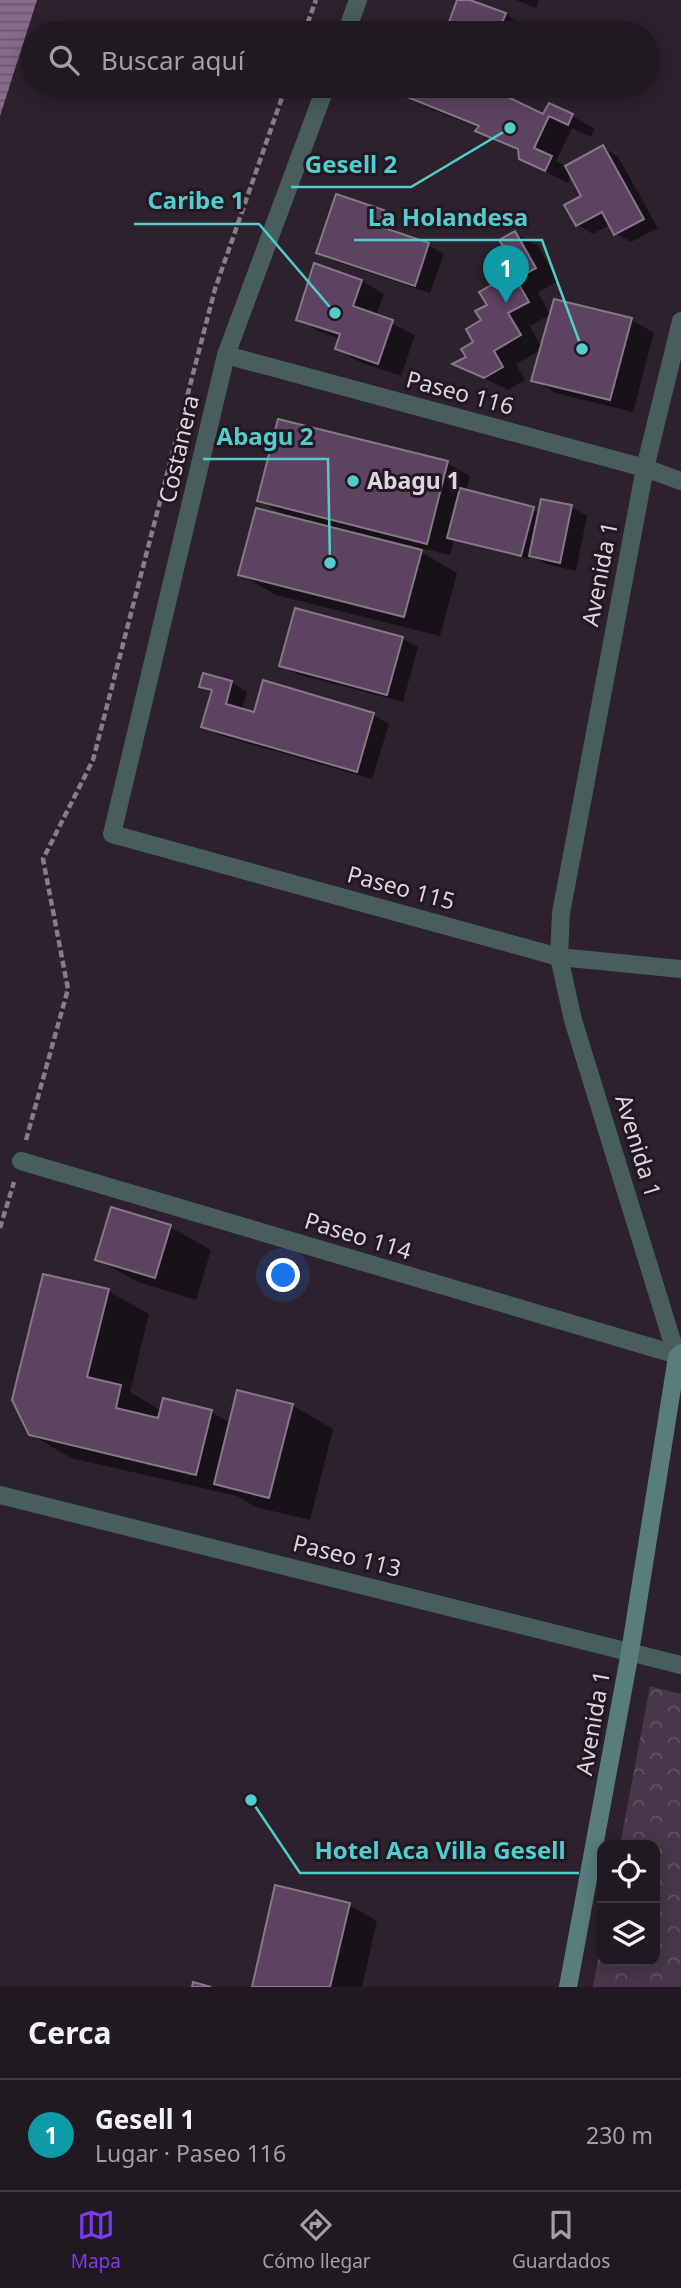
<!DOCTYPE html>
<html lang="es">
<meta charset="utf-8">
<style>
:root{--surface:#211922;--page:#2d262f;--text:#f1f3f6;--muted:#a2a0a5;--line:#3e3840;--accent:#7c3aed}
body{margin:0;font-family:"Noto Sans",sans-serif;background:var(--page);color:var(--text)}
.controls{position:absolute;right:21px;bottom:21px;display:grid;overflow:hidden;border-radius:14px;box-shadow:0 4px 18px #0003}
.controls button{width:63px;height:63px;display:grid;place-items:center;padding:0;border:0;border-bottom:2px solid var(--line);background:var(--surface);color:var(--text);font:35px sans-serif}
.you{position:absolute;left:284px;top:1276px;width:24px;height:24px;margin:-18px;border:5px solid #fff;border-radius:50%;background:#1a73e8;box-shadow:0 0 0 10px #1a73e833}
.badge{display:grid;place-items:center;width:46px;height:46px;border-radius:50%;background:var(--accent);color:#fff;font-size:23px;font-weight:700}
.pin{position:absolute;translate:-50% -58px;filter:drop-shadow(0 2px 4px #0008)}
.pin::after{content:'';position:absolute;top:37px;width:24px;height:21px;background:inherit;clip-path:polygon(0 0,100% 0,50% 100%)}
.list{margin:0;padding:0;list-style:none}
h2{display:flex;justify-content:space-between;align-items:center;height:91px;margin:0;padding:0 28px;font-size:30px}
h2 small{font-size:23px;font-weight:400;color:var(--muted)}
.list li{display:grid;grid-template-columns:46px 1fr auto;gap:21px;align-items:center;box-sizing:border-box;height:112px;padding:0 28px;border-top:2px solid var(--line)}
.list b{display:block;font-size:26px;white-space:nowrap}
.list p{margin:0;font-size:23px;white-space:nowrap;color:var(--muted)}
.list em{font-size:23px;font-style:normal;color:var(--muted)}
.icon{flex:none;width:38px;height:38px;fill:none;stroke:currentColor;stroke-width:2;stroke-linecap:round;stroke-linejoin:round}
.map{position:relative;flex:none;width:681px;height:1987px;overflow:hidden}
.search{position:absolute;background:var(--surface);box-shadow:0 4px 18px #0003;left:21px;right:21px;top:21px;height:77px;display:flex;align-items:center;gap:18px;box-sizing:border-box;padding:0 24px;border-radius:38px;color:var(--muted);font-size:26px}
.sheet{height:203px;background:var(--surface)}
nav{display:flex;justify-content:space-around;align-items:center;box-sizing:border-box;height:98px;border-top:2px solid var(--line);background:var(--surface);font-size:19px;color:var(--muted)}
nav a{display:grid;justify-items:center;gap:4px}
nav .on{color:var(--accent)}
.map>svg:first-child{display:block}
.forest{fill:url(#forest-crowns)}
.water{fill:url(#water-rules)}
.shadow{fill:#0007}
.building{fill:#5d4261;stroke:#857886;stroke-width:2}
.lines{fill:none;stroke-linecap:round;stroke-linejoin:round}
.path{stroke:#867d87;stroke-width:4.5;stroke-dasharray:7 3.5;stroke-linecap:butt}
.street{stroke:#475e5d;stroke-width:18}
.secondary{stroke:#587d7c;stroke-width:18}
.poi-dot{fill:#52cdcc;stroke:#221823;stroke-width:2.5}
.labels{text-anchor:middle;stroke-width:6;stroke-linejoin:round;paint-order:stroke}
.street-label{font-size:23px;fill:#ddd6de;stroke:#221823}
.poi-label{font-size:23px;font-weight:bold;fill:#ddd6de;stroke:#221823;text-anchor:start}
.leader{fill:none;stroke:#52cdcc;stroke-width:2.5}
.callout-dot{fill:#52cdcc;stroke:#221823;stroke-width:2.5}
.callout-label{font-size:24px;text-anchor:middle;font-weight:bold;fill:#52cdcc;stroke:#221823;stroke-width:6;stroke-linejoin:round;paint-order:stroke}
</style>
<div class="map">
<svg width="681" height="1987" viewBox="0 0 681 1987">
<defs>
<pattern id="forest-crowns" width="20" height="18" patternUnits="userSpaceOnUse" patternTransform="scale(1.75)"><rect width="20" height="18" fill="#48364a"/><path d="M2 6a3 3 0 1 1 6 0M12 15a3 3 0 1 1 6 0" fill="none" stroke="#625264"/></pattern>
<pattern id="water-rules" width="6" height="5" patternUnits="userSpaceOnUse" patternTransform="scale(1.75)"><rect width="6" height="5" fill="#886b8b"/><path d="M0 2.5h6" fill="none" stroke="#6c5a6e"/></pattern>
</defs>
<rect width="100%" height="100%" fill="#2c212d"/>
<polygon class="forest" points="650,1686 681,1694 681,1987 593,1987 602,1937 602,1961 655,1961 655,1845 620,1845"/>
<polygon class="water" points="0,0 37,0 0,116"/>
<g class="shadow">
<polygon points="459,0 505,14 527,28 525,33 447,33"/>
<polygon points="516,0 539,0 536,8"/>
<polygon points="407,86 455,86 484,99 490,93 471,86 506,86 502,96 544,116 550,105 572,116 595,129 591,137 572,128 556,161 567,167 603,147 618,157 658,228 631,242 616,233 611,224 593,234 578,225 584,197 572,175 568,183 544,171 521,158 520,152 477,130 479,128 426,107 404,94"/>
<polygon points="383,211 398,220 394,233 428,245 444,254 430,293 334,261 318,252"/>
<polygon points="515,233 538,246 558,281 538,292 550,315 530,326 542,348 632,320 654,333 633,412 556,393 533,380 542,349 516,364 525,380 508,390 456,364 468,357 476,342"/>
<polygon points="362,281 384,294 376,316 415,335 401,376 360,362 337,349 341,339 320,332 298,319"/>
<polygon points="447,463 470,476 466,492 540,512 542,501 572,507 587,516 576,571 546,564 530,555 529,559 454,540 450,555 371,536 370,539 421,552 457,573 440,636 276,595 240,574 288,517 259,500"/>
<polygon points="402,638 418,647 403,702 297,674 281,665"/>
<polygon points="204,675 232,683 247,692 242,710 255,714 373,715 389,724 372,779 219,735 203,726 213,693 201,686"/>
<polygon points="170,1227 211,1250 196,1300 138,1282 97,1259"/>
<polygon points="108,1291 149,1314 130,1392 162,1411 211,1412 231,1423 292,1405 333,1429 310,1520 256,1507 237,1496 71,1458 30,1434"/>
<polygon points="349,1905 377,1921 362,1987 254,1987"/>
</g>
<g class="building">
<polygon points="457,0 470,0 506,13 498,33 445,33"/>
<polygon points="405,86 456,86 483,97 491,89 543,114 549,103 573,114 568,125 549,116 534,148 552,156 545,171 519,159 518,149 475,131 479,126 402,95"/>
<polygon points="603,145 644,219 614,235 602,212 576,226 564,205 581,196 565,166"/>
<polygon points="336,194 384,210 378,226 429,243 415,286 316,253"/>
<polygon points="515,231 536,268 516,279 529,302 508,313 521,335 494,351 503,367 484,378 452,364 466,357 461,349 473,342 466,329 481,320 475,311 487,305 479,292 493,284 486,274 499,267 493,256 505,249 499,240"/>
<polygon points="314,263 362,280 353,306 393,320 378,364 335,349 340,334 296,320"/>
<polygon points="554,299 632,318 610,400 531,381"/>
<polygon points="278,419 448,461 427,544 257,501"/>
<polygon points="460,488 534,507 521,556 447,538"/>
<polygon points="541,499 572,505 560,563 529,556"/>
<polygon points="256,508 422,550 404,617 238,575"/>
<polygon points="295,608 403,637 387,695 279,666"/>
<polygon points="203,673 232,681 226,704 254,712 263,680 374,713 357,772 201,727 212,690 199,687"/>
<polygon points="111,1207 171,1225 155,1278 95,1260"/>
<polygon points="43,1274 109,1289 87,1377 121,1385 116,1408 158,1418 163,1398 212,1410 196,1475 29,1435 12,1400"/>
<polygon points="237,1390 293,1404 269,1498 214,1484"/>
<polygon points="275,1885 350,1903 330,1987 252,1987"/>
<polygon points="193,1982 211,1987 192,1987"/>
</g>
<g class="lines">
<g class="path">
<polyline points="304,33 316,0"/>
<polyline points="26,1140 68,989 43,859 93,760 215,289 286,86"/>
<polyline points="0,1228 14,1182"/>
</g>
<g class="street">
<polyline points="346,33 358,0"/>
<polyline points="326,86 226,355 112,834 559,957 681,969"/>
<polyline points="226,355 645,468 681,481"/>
<polyline points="21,1161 681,1356"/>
<polyline points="677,1357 573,1020 559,957 561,913 645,468 681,321"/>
<polyline points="0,1495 681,1665"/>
</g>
<polyline class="secondary" points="568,1987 630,1652 677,1357 681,1353"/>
</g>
<circle class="poi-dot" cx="353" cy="481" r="7"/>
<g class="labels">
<g class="street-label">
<text transform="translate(460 393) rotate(15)" y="8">Paseo 116</text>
<text transform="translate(179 449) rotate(-77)" y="8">Costanera</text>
<text transform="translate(600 574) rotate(-79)" y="8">Avenida 1</text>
<text transform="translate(401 888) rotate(15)" y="8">Paseo 115</text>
<text transform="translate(638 1146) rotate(73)" y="8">Avenida 1</text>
<text transform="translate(358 1236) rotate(17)" y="8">Paseo 114</text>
<text transform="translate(347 1556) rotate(14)" y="8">Paseo 113</text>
<text transform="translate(593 1723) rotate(-80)" y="8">Avenida 1</text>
</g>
<g class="poi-label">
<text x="367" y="489">Abagu 1</text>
</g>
</g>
<path class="leader" d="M510 128L411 187H291M335 313L259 224H134M582 349L542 240H354M330 563L328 459H203M251 1800L300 1873H579"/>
<g class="callout-dot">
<circle cx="510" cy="128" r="7"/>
<circle cx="335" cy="313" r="7"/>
<circle cx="582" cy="349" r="7"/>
<circle cx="330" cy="563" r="7"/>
<circle cx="251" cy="1800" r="7"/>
</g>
<g class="callout-label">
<text x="351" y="173">Gesell 2</text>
<text x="196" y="209">Caribe 1</text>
<text x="448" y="226">La Holandesa</text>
<text x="265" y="445">Abagu 2</text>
<text x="440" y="1859">Hotel Aca Villa Gesell</text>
</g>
</svg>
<div class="controls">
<button><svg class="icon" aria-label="locate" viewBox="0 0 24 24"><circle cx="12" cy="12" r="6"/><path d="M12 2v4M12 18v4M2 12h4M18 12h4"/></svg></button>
<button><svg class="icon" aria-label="layers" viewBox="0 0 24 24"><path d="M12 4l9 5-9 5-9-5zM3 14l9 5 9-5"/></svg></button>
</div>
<div class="you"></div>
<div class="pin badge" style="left:506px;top:303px;background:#0f9aa8">1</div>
<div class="search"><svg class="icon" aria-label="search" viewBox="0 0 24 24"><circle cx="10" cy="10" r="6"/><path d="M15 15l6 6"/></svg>Buscar aquí</div>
</div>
<section class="sheet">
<h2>Cerca<small></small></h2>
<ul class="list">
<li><span class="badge" style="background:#0f9aa8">1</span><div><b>Gesell 1</b><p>Lugar · Paseo 116</p></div><em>230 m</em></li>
</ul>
</section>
<nav>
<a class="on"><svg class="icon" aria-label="map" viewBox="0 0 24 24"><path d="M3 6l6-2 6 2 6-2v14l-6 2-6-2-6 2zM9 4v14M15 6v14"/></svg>Mapa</a>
<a><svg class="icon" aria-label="directions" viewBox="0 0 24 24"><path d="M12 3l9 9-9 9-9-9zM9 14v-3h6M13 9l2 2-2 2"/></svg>Cómo llegar</a>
<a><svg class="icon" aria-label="saved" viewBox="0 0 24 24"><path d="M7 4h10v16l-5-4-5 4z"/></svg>Guardados</a>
</nav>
